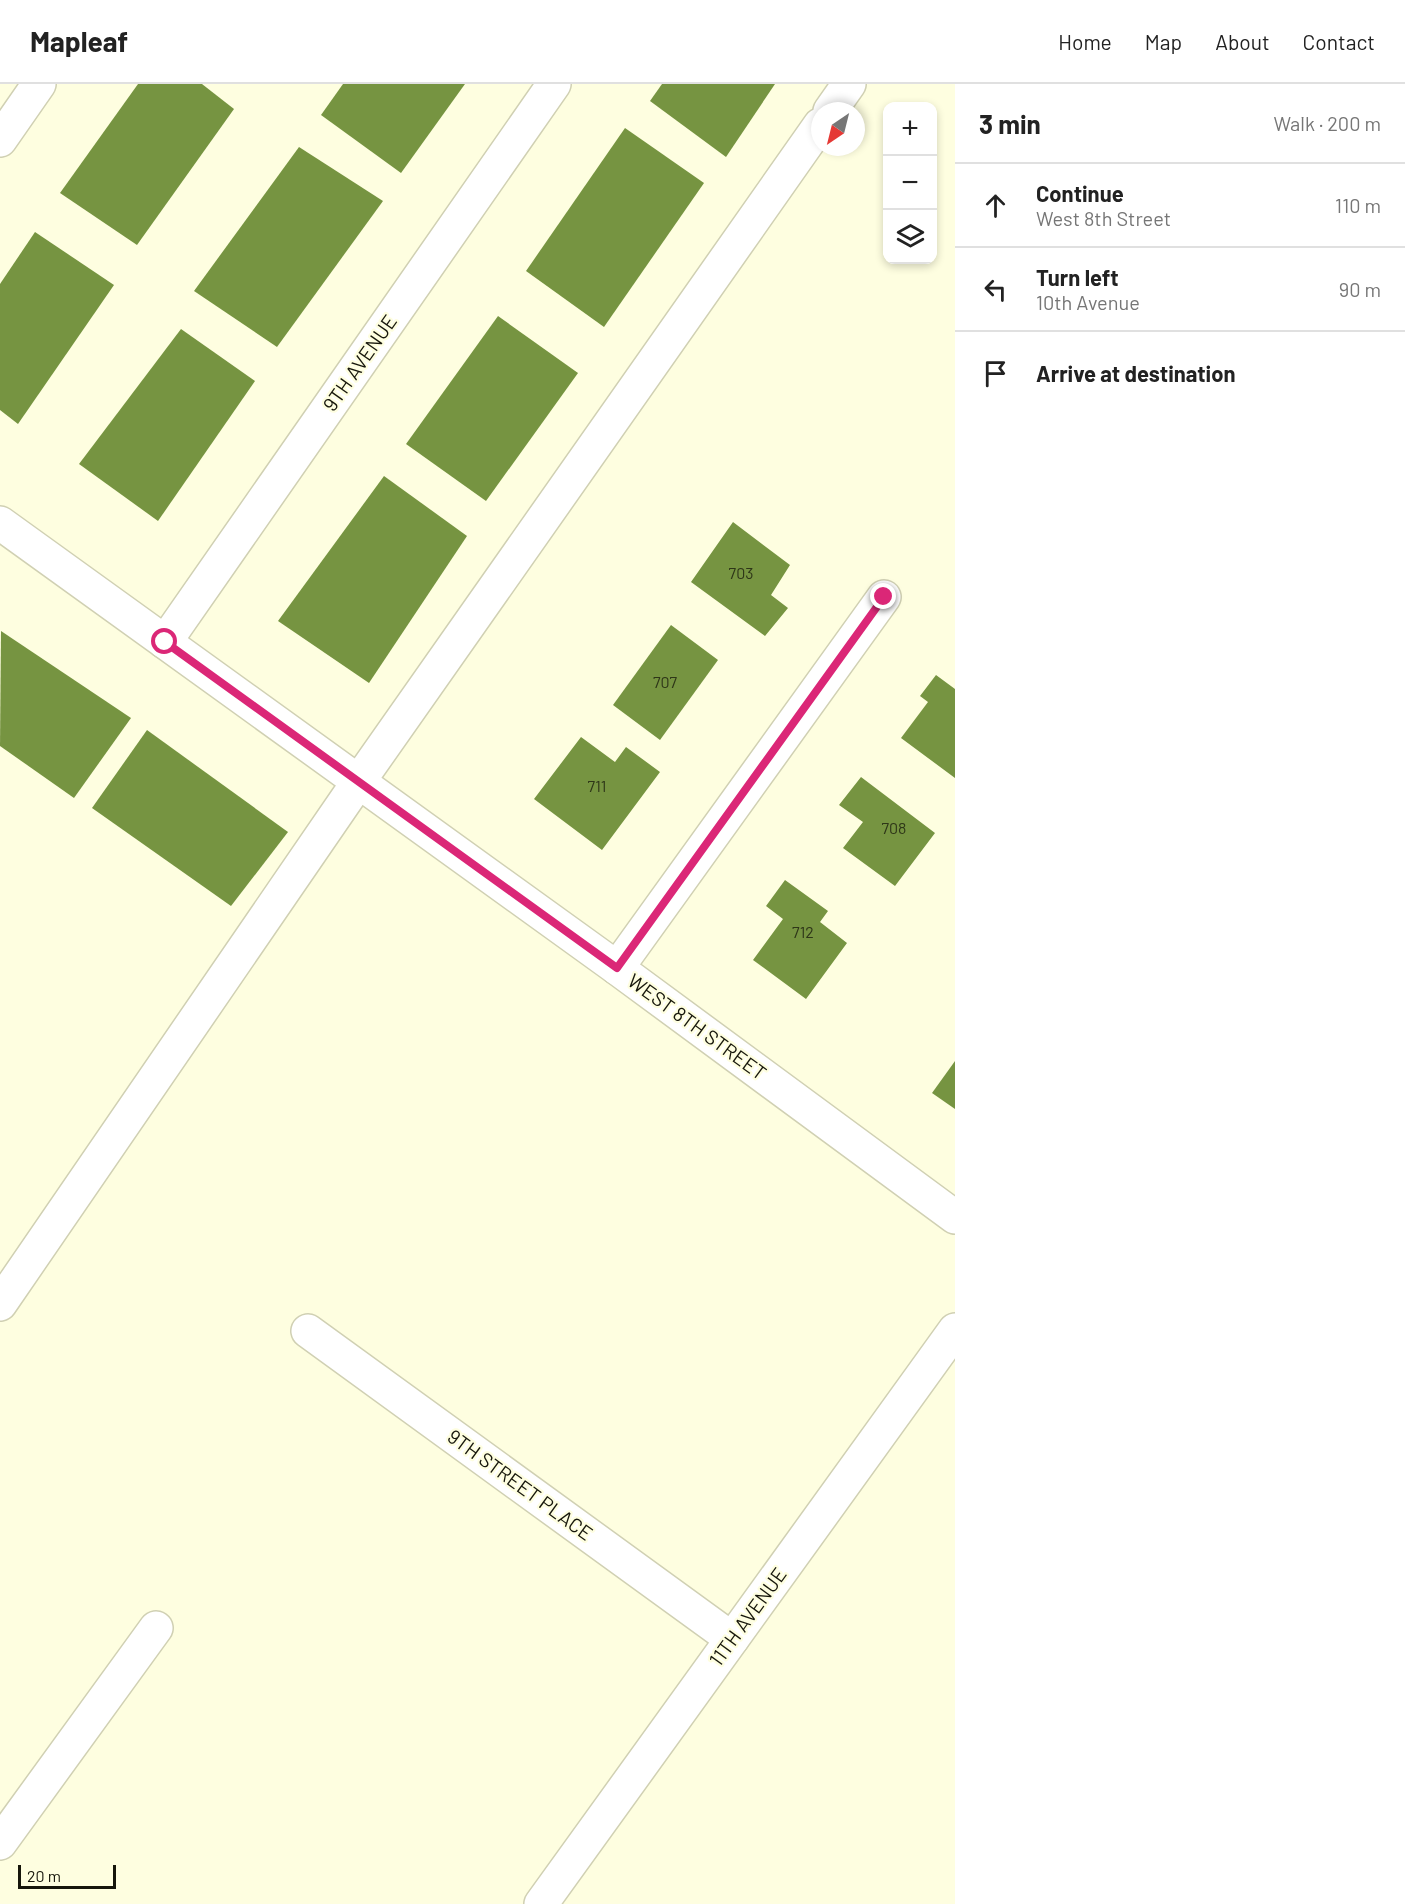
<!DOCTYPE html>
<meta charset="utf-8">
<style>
:root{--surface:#fff;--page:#f2f2f2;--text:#222;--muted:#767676;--line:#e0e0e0}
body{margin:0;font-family:Barlow,sans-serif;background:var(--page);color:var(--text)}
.controls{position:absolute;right:18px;top:18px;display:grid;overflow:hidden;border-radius:12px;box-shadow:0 3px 9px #0003}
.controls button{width:54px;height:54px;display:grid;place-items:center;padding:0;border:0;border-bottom:2px solid var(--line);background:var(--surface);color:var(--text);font:30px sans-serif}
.compass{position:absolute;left:811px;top:18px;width:54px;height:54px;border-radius:50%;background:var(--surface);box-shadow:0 3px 9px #0003;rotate:215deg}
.scale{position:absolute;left:18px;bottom:15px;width:98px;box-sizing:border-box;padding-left:6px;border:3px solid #16160b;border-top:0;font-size:16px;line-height:21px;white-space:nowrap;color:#16160b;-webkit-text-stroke:4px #fefee0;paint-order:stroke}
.stop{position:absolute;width:18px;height:18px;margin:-14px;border:4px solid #db2777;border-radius:50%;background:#fff}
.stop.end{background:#db2777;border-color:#fff;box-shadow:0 2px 6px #0008}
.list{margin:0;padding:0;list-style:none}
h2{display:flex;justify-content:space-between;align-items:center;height:78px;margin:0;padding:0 24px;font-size:26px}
h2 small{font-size:20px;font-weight:400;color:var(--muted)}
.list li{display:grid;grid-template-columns:39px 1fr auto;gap:18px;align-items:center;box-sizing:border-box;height:84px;padding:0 24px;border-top:2px solid var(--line)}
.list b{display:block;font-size:22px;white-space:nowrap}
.list p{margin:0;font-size:20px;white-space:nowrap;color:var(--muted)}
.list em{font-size:20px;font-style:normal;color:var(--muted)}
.icon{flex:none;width:33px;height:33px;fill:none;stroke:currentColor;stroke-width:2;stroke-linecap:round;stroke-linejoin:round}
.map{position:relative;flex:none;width:955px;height:1820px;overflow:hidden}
header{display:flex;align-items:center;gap:36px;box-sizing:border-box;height:84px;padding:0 30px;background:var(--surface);border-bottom:2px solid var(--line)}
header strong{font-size:28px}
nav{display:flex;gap:33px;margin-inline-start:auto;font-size:21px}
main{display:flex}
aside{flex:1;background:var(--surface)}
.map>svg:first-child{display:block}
.building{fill:#769441}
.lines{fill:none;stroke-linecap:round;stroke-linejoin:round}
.minor-casing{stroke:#d0d0b3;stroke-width:36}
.minor{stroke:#fff;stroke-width:33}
.route{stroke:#db2777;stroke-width:8}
.labels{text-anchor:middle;stroke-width:4.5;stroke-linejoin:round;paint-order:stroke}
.number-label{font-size:16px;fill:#2e3618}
.street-label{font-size:20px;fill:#16160b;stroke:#fefee0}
</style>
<header>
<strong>Mapleaf</strong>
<nav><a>Home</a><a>Map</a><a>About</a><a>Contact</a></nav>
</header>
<main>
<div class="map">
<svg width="955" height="1820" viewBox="0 0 955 1820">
<rect width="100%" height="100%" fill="#fefee0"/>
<g class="building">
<polygon points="138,0 202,0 234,25 137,161 60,109"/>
<polygon points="343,0 465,0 401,89 321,31"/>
<polygon points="662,0 775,0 726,73 650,17"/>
<polygon points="625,44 704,99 604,243 526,187"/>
<polygon points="299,63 383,117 277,263 194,207"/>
<polygon points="35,148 114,201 18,340 0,326 0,200"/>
<polygon points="498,232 578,289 486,417 406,360"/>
<polygon points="181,245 255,297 158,437 79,380"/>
<polygon points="384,392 467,452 369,599 278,537"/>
<polygon points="733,438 790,481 771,511 788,524 765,552 691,498"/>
<polygon points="671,541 718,576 660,656 613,621"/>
<polygon points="1,547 131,634 74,714 0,662"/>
<polygon points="936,591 955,605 955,694 901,654 928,618 920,612"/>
<polygon points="147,646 288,748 231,822 92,724"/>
<polygon points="581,653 615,678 626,663 660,688 602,766 534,715"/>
<polygon points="861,693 935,749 895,802 843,764 863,738 839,721"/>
<polygon points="785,796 828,827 820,838 847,859 806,915 753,876 783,835 766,822"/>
<polygon points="955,977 955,1025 932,1009"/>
</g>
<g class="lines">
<defs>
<g id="minor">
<polyline points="830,27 849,0"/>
<polyline points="0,56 39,0"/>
<polyline points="0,439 617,884 955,1133"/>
<polyline points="165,558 554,0"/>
<polyline points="617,884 884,513"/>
<polyline points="0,1220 359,697 820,41"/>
<polyline points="308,1247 732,1555"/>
<polyline points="0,1759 156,1544"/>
<polyline points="541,1820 955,1246"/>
</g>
</defs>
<use href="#minor" class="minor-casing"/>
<use href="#minor" class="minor"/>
</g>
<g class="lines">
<polyline class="route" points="165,558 617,884 884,513"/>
</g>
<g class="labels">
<g class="number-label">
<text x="741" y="495">703</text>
<text x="665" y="604">707</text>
<text x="597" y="708">711</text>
<text x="894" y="750">708</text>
<text x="803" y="854">712</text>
</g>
<g class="street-label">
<text transform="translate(360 279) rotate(-55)" y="7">9TH AVENUE</text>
<text transform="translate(697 943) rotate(36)" y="7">WEST 8TH STREET</text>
<text transform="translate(520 1401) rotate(36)" y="7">9TH STREET PLACE</text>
<text transform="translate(748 1533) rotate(-54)" y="7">11TH AVENUE</text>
</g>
</g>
</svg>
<div class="controls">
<button>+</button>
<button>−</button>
<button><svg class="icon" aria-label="layers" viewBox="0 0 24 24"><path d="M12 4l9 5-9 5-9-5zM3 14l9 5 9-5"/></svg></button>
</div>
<svg class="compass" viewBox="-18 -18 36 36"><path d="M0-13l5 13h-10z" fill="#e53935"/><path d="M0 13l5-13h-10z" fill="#767676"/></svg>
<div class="scale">20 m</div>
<div class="stop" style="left:165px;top:558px"></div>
<div class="stop end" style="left:884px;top:513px"></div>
</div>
<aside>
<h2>3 min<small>Walk · 200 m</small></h2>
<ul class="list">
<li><svg class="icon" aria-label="ahead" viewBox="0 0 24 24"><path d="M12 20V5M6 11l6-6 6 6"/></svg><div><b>Continue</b><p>West 8th Street</p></div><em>110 m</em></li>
<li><svg class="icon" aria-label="left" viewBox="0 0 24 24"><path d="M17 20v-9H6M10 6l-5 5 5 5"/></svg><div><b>Turn left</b><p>10th Avenue</p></div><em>90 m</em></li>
<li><svg class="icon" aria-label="arrive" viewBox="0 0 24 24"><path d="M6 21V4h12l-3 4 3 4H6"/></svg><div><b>Arrive at destination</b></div></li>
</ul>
</aside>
</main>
